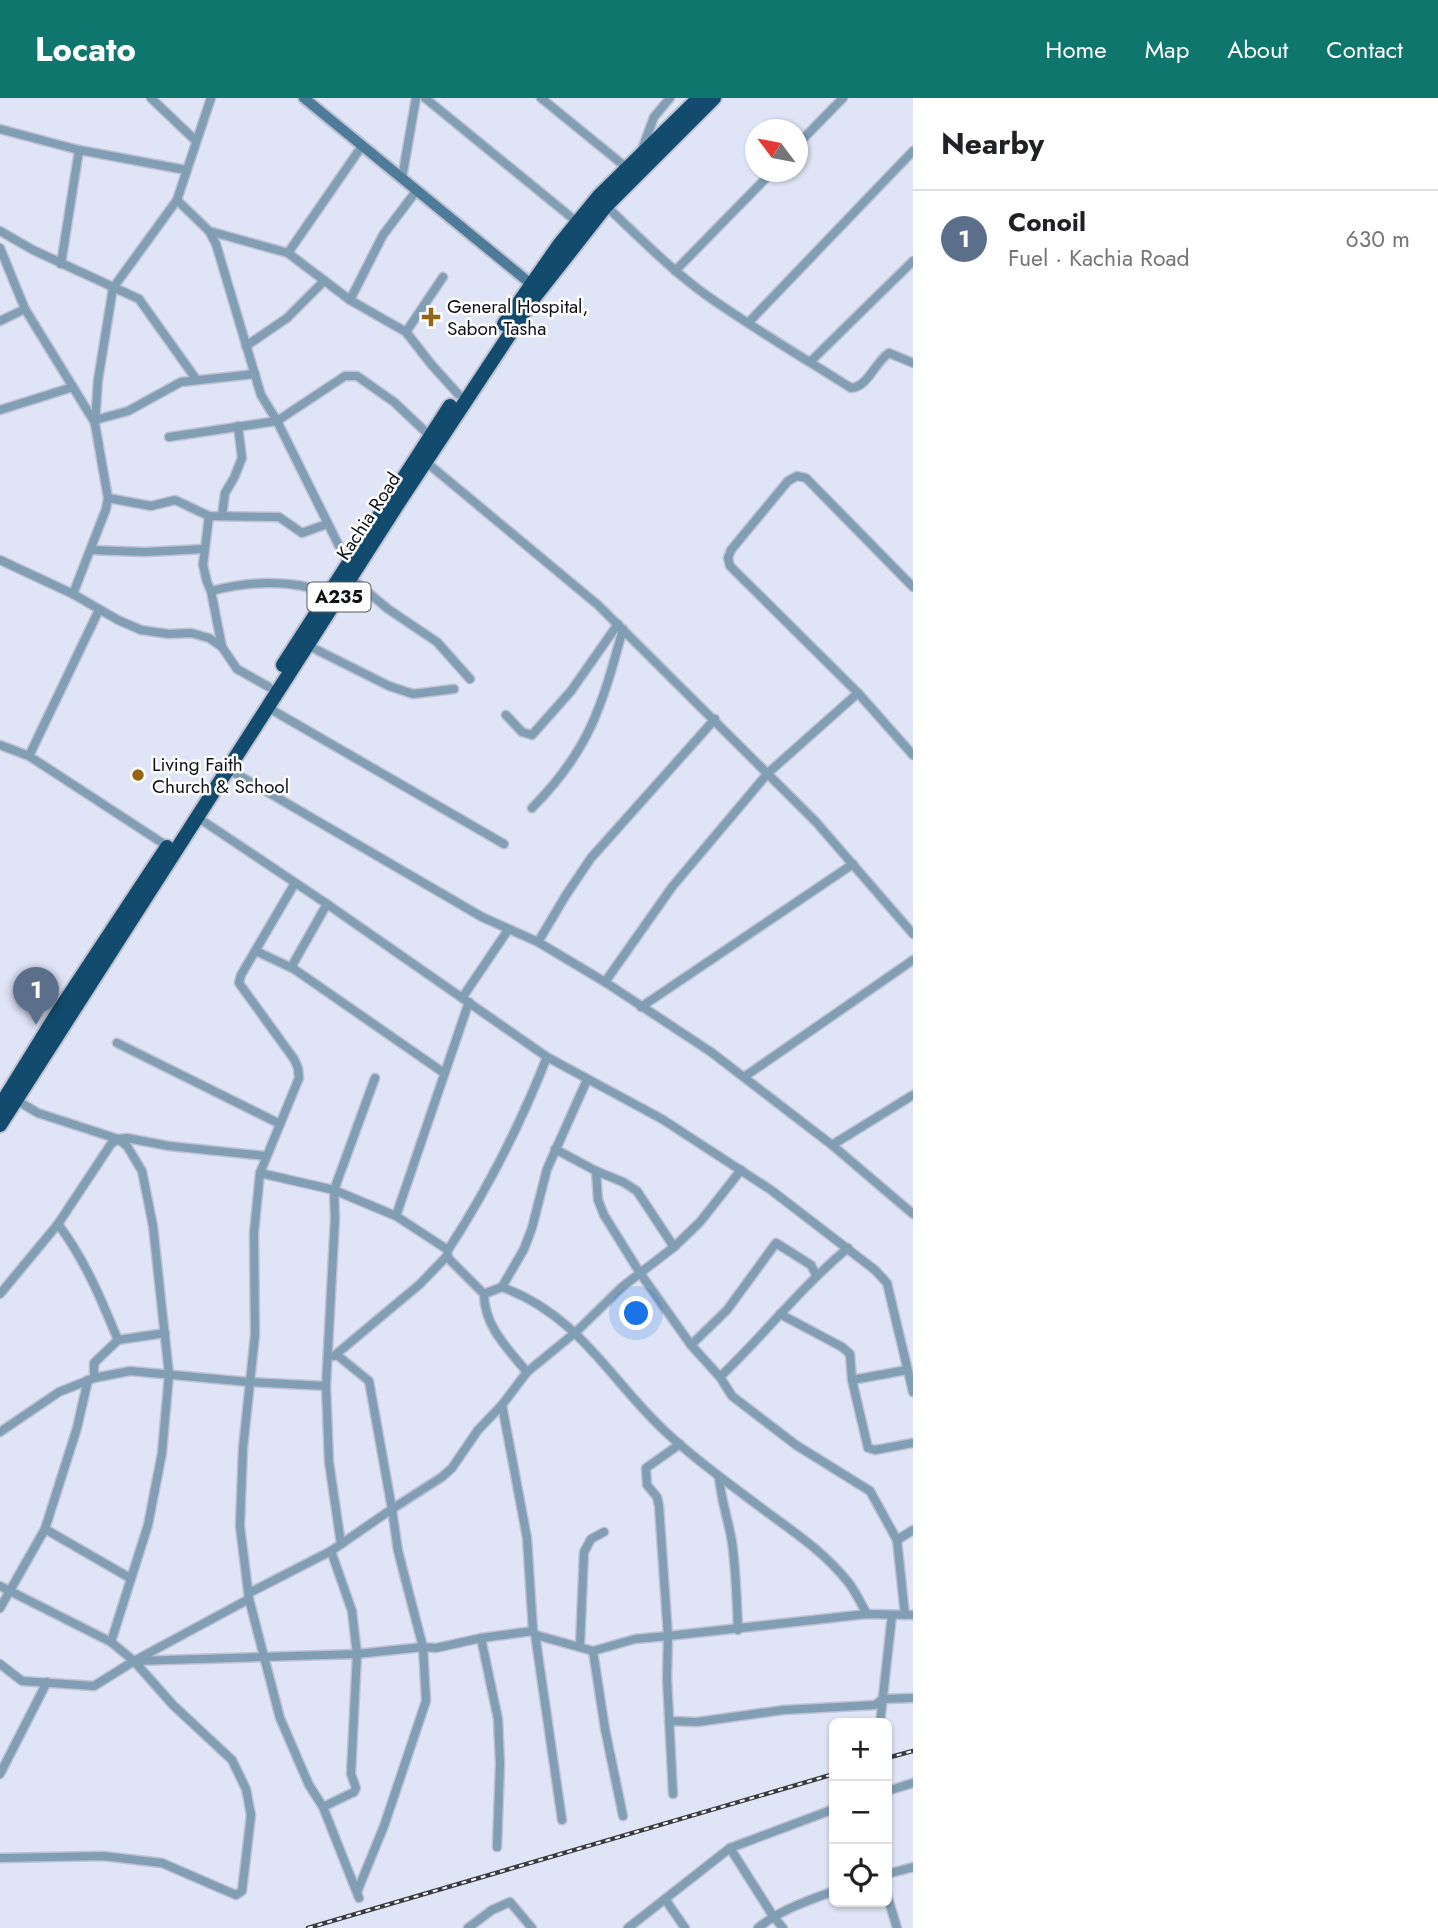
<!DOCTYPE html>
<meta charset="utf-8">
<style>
:root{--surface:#fff;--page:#f6f6f6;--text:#202124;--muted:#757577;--line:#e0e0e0;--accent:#0f766e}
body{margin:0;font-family:Jost,sans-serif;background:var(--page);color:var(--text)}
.controls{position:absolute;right:21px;bottom:21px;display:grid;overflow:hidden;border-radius:10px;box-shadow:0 2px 5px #0004}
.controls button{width:63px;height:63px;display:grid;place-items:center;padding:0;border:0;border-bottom:2px solid var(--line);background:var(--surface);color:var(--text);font:35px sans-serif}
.compass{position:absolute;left:745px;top:21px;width:63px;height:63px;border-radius:50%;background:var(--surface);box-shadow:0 2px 5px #0004;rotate:302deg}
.you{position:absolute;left:637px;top:1216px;width:24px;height:24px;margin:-18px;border:5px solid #fff;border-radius:50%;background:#1a73e8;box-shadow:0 0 0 10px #1a73e833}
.badge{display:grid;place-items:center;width:46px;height:46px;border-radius:50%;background:var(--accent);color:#fff;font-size:23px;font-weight:700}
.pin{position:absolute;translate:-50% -58px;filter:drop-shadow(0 2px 4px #0008)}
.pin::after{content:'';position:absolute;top:37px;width:24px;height:21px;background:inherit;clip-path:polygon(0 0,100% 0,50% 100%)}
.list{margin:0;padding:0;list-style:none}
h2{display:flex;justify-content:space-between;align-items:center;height:91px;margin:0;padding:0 28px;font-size:30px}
h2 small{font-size:23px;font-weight:400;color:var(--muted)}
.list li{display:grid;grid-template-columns:46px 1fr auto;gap:21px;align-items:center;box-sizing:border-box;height:98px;padding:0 28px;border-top:2px solid var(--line)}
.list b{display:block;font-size:26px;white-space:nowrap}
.list p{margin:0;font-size:23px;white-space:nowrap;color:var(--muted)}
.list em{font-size:23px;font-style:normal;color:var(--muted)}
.icon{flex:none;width:38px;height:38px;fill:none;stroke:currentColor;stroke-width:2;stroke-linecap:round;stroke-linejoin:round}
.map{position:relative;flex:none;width:913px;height:1830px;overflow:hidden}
header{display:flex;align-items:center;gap:42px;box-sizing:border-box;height:98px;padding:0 35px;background:var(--accent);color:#fff}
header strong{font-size:33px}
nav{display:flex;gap:38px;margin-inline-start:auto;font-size:24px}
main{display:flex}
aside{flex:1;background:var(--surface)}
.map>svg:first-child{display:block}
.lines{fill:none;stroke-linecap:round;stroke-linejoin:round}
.street-casing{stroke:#bec2d2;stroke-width:11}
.secondary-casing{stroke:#bec2d2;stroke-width:14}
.highway-casing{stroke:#bec2d2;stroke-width:18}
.street{stroke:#819eb4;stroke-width:8}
.secondary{stroke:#4f7b9b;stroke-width:10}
.highway{stroke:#124b6e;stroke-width:14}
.rail-casing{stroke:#383b42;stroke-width:4.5}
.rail{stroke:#fff;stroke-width:2;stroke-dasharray:5;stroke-linecap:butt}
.poi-dot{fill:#946614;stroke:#fff;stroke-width:2.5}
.labels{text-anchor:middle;stroke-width:5;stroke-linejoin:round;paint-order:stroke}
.shield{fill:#fff;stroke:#57585c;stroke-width:2}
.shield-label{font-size:18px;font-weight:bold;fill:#0f1116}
.poi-label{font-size:19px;fill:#0f1116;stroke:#fff;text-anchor:start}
.street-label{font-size:19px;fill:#0f1116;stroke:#fff}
</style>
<header>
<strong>Locato</strong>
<nav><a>Home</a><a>Map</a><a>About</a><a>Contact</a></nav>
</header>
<main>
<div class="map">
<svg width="913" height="1830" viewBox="0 0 913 1830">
<rect width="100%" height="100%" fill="#dfe4f6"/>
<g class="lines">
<defs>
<g id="street">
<polyline points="151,0 196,43"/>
<polyline points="425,0 577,124"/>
<polyline points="541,0 627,70"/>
<polyline points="0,31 79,52 186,72"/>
<polyline points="797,47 843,0"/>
<polyline points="641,54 654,19 670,0"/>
<polyline points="402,80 416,0"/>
<polyline points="177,102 209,133 216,146 261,297 277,323 348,466"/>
<path d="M606,108C638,138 670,171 706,197C753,230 802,259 851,290C868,289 875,264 889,255L913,265"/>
<polyline points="0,133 33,152 139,201 196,281"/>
<polyline points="209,133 288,155 350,202 406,234 431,266 458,296"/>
<polyline points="0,150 25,211 95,325"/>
<polyline points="288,155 362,48"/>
<polyline points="61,166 79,52"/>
<polyline points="675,173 772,74"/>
<polyline points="350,202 383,137 417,92"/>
<polyline points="0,223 25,211"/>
<polyline points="748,225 913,53"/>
<polyline points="406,234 443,179"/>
<polyline points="246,248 287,220 324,183"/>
<polyline points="810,264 913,163"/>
<polyline points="0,312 73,289"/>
<polyline points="95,322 128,313 181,284 255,276"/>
<polyline points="169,339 277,323 345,278 357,278 394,304 430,338"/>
<polyline points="426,364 598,507 816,724 913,836"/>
<polyline points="108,400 151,408 175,402 209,418 279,419 302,435 327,426"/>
<polyline points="209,418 203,467 207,484 211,493 222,549"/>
<polyline points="222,418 225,395 234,380 242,360 238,328"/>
<polyline points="91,452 145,454 204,451"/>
<polyline points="0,462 73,496 118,522 141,532 169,536 191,535 209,540 222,549 237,571 269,589"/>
<polyline points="351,480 388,511 437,544 470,581"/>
<polyline points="913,489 806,380 797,378 788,383 731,452 728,460 730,468 858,595 913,657"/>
<path d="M211,493C250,483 290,481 328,495"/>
<polyline points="73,496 106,411 108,400 95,326 98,282 113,190 177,102 211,0"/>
<polyline points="307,547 389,588 413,596 454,591"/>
<polyline points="267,609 504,746"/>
<polyline points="506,617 522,634 532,637 571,593 618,526"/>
<polyline points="0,647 29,658 167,748"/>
<polyline points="29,658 99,512"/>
<polyline points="228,671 482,819 538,844 605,884 711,954 832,1047 913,1116"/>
<path d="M532,710C590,652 602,607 623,531"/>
<polyline points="197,719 327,806 547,959 662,1021 771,1092 875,1172 887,1185 913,1294"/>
<polyline points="295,785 241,877 239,885 294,961 298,970 299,980 260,1075 254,1135 255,1237 243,1350 240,1428 249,1501 280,1620 309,1687 323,1709 359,1800"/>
<polyline points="327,806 293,866 294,871 444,975"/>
<polyline points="538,844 566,797 591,760 715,621"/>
<polyline points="256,853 294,871"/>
<polyline points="605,884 672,789 768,675 858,595"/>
<polyline points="462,900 508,832"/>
<polyline points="641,909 853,766"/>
<polyline points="117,945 280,1026"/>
<polyline points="744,979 913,862"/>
<polyline points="16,1002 38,1015 118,1041 127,1040 169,1048 266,1058"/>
<polyline points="832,1047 913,997"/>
<polyline points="555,1051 596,1073 623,1084 637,1093 674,1149"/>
<polyline points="596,1073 598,1102 604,1117 640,1175 691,1247 720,1279 732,1298 796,1347 870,1393 897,1442 905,1517"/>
<path d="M260,1075L334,1092L396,1118L448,1152L447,1158L451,1163L484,1196C484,1228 508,1251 527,1274"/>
<polyline points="396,1118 469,904"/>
<path d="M58,1126C85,1162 101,1201 118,1242L165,1235"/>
<path d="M448,1152C489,1089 519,1030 547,959"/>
<polyline points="502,1189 524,1151 532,1130 547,1071 587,982"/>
<polyline points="0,1196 58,1126 111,1046 118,1041 127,1048 142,1073 153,1128 169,1276 162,1355 148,1427 111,1544"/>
<path d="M484,1196L502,1189C581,1218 610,1283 668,1336C699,1365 734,1389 768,1415C797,1436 826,1456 848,1484C856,1494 861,1506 867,1516"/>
<polyline points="780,1216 842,1249 850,1256 852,1282 868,1350 875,1352 913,1345"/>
<polyline points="691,1247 727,1212 776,1145 811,1167 816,1177"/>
<polyline points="337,1257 369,1283 392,1411 442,1379 452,1370 478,1332 502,1307 527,1274 576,1234 622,1189 674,1149 700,1124 741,1072"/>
<polyline points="334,1258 420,1186 447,1158"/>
<path d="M720,1279C764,1237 801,1189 848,1150"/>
<polyline points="94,1280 94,1265 118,1242"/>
<polyline points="852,1282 907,1272"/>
<polyline points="0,1334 59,1294 94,1280 130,1273 249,1284 326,1288"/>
<polyline points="680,1346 646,1370 647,1387 657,1399 659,1408 668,1538 867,1516 913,1517"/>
<path d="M719,1379C721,1402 728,1421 732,1444C736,1473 737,1503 738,1532"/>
<polyline points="45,1431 130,1480"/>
<polyline points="897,1442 913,1432"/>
<polyline points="341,1446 329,1364 326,1288 335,1120 334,1092 375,980"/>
<polyline points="0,1488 111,1544 134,1563 173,1607 232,1662 246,1691 251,1717 242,1793 236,1797 162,1765 103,1758 0,1760"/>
<polyline points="249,1495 331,1453 392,1411 398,1453 423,1549 426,1603 384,1728 357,1794"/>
<polyline points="0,1510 45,1431 77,1330 88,1282"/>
<polyline points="535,1536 562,1722"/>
<polyline points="536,1537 593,1553 605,1631 623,1718"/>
<polyline points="481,1540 498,1621 500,1666 497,1749"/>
<polyline points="580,1548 584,1454 591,1441 604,1434"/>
<polyline points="593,1553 635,1541 668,1538 667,1580 673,1696"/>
<polyline points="134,1563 357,1556 423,1549 436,1550 481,1540 533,1533 527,1440 502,1307"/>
<polyline points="0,1566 22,1583 94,1588 134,1563 249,1501"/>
<polyline points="669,1623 697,1624 783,1612 875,1607 883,1601 913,1600"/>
<polyline points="880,1625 892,1517"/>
<polyline points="0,1676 47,1584"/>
<polyline points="887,1693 913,1685"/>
<polyline points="323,1709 354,1694 356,1690 351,1676 357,1556 352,1513 331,1453"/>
<polyline points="730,1750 773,1818 783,1830"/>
<polyline points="887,1776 913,1769"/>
<polyline points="887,1797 897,1830"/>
<polyline points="665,1801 685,1830"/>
<polyline points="468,1830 492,1812 510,1804 532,1830"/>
<polyline points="628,1830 730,1750 834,1711"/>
<path d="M758,1830C780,1812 807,1803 834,1793"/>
</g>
<polyline id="secondary" points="304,0 531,186"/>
<g id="highway">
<polyline points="504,226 559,147 599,98 699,0"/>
<polyline points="283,567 450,308"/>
<polyline points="0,1008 60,911 167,749"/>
<polyline points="0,1027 399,404 533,201 606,108 714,0"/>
</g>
</defs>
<use href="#street" class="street-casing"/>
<use href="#secondary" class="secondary-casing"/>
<use href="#highway" class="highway-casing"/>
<use href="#street" class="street"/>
<use href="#secondary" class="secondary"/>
<use href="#highway" class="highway"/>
<defs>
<g id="rail">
<polyline points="887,1660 913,1653"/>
<polyline points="308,1830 834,1676"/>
</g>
</defs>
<use href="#rail" class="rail-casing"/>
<use href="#rail" class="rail"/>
</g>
<g class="poi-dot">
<path d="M427.5 208.5h7v7h7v7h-7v7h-7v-7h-7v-7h7z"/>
<circle cx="138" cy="677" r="7"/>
</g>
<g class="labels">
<rect class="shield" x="307.5" y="484.5" width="63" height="29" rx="5"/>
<g class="shield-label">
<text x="339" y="505">A235</text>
</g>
<g class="poi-label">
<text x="447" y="215">General Hospital,<tspan x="447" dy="22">Sabon Tasha</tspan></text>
<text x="152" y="673">Living Faith<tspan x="152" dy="22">Church &amp; School</tspan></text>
</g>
<g class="street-label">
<text transform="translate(368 418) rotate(-57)" y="7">Kachia Road</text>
</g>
</g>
</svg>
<div class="controls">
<button>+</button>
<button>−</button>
<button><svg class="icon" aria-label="locate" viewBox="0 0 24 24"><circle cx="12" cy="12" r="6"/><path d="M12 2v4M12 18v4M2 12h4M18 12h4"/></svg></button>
</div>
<svg class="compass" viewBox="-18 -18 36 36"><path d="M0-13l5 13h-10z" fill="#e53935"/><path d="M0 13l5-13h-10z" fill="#757577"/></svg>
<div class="you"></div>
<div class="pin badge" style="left:36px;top:927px;background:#5c6f8a">1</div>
</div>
<aside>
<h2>Nearby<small></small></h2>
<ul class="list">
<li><span class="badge" style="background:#5c6f8a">1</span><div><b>Conoil</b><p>Fuel · Kachia Road</p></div><em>630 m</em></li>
</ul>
</aside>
</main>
